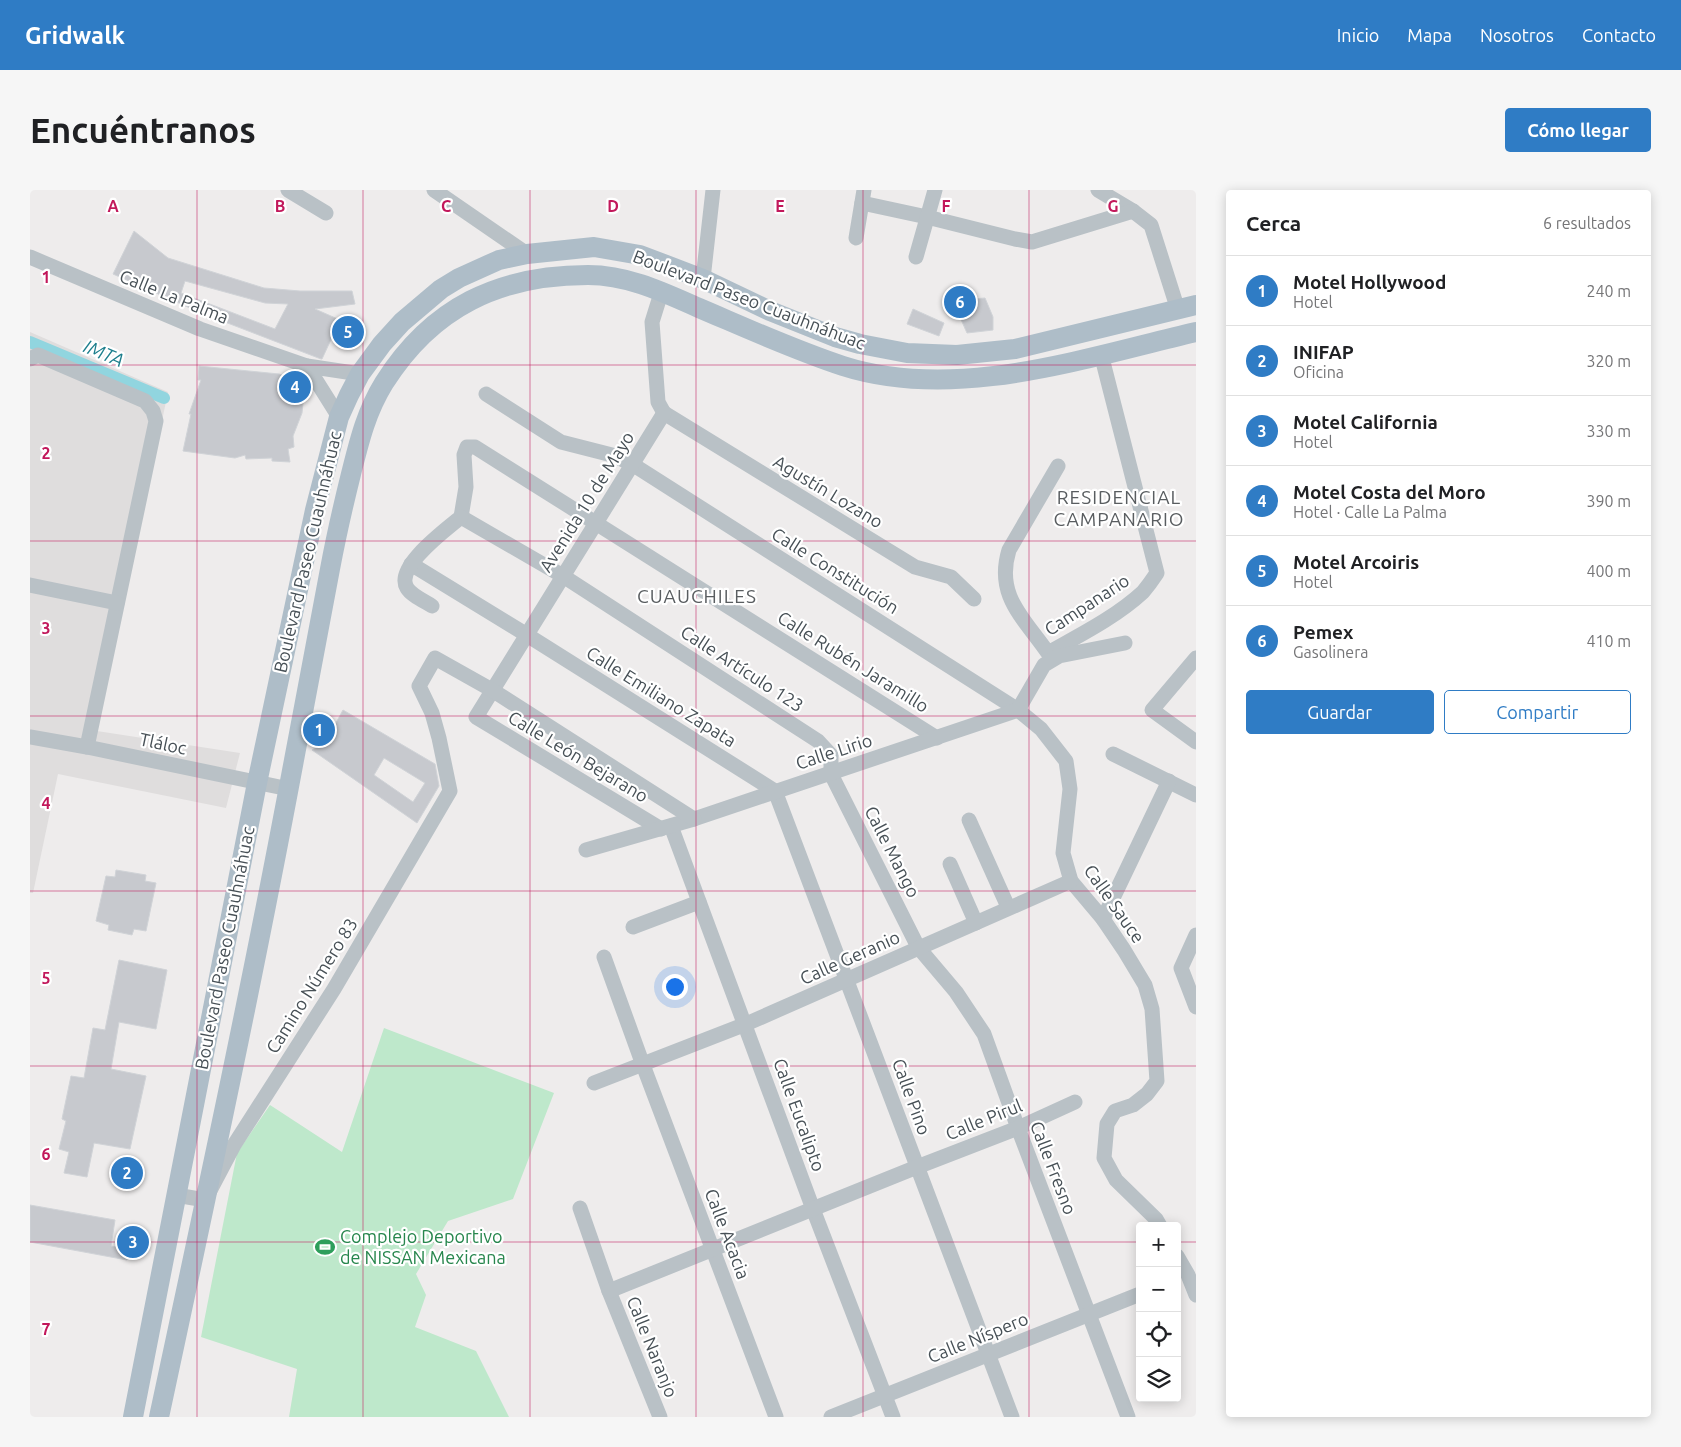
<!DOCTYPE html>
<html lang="es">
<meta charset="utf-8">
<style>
:root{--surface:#fff;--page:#f6f6f6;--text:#202124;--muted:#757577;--line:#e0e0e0;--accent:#2f7cc5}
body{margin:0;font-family:Ubuntu,sans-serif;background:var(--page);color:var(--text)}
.controls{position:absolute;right:15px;bottom:15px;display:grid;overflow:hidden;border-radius:5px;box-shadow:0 2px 12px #0003}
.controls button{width:45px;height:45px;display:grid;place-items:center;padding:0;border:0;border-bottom:1px solid var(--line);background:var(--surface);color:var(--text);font:25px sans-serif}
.you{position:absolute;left:644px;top:796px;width:18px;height:18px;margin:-12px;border:4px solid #fff;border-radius:50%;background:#1a73e8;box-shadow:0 0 0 8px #1a73e833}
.badge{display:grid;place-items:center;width:32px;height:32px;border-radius:50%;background:var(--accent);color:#fff;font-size:16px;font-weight:700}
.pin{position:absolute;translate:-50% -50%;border:2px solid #fff;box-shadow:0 1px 5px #0006}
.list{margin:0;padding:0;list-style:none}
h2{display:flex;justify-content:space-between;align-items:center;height:65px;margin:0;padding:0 20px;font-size:21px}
h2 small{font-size:16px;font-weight:400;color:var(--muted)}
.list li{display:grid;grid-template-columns:32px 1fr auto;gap:15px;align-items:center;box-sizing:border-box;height:70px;padding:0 20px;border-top:1px solid var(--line)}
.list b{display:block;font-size:19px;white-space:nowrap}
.list p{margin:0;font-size:16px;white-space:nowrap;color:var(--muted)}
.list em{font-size:16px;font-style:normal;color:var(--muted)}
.actions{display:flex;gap:10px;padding:15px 20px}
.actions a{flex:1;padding:11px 0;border:1px solid var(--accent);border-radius:5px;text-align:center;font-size:18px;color:var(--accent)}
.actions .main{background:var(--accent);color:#fff}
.icon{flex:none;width:28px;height:28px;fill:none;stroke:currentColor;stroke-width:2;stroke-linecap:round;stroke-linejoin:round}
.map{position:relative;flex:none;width:1166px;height:1227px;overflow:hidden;border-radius:5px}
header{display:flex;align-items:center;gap:30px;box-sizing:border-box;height:70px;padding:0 25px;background:var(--accent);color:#fff}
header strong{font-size:24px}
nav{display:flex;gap:28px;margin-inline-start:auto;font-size:18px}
.intro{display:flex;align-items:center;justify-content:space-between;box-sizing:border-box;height:120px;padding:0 30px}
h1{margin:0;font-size:35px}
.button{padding:12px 22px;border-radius:5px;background:var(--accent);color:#fff;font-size:18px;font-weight:700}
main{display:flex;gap:30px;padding:0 30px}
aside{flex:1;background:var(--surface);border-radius:5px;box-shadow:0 2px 12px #0003}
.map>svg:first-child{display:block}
.education{fill:#dfdddd}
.green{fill:#bee8cb}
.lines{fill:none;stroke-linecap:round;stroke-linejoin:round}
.canal{stroke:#91d5df;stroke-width:12}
.building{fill:#c7c9ce;stroke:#d0d3d7;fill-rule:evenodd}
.minor{stroke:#b9c1c6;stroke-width:15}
.major{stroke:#aebdc8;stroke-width:20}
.grid{fill:none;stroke:#c2185b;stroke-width:1;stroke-opacity:0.55}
.labels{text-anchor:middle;stroke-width:4.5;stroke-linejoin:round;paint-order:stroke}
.street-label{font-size:18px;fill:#475056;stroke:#fff}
.leisure-label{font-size:18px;fill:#27864d;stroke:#fff;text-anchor:start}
.water-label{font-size:19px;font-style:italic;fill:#1c7e8c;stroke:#fff}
.neighbourhood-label{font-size:19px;letter-spacing:1px;fill:#595d60;stroke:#fff}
.grid-label{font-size:16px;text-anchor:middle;font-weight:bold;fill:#c2185b;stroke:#fff;stroke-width:4.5;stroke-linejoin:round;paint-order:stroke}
</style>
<header>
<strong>Gridwalk</strong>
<nav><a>Inicio</a><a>Mapa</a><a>Nosotros</a><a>Contacto</a></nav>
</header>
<div class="intro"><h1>Encuéntranos</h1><a class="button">Cómo llegar</a></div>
<main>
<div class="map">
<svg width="1166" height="1227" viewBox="0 0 1166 1227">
<rect width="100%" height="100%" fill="#eeecec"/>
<polygon class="education" points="0,142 138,202 67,541 210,563 196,618 28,584 3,703 0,703"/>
<polygon class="green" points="354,838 524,903 483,1009 418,1031 386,1084 396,1105 385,1137 446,1161 479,1227 259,1227 267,1179 171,1147 207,963 240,915 312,962"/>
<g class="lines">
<polyline class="canal" points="0,152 134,208"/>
</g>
<g class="building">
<path d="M104,41L138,68L234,98L270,101H322L325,114L285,119L310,130L292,169H291L169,122L83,84ZM155,91L235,113L258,114L245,139L151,103Z"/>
<polygon points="955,108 963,127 963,140 937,143 929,125 929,110"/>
<polygon points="883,119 914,133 909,146 877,134"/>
<polygon points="169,176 249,184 263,189 260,208 273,213 272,223 263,246 264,257 258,259 260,272 242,271 242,268 216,269 215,265 205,268 153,261 161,224 159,224 171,190 168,190"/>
<path d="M313,520L405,574L409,596L387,633L282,560L296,551ZM354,568L395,593L383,612L344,585Z"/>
<polygon points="86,680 116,685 115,691 126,693 116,741 104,739 102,745 78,740 79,735 66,731 76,686 85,687"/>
<polygon points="89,770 137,780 126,839 89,832 81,879 116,886 100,959 64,953 57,987 34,983 39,962 29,959 36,931 32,929 41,886 54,888 63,838 75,840"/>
<polygon points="0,1015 85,1030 81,1056 100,1059 97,1070 0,1052"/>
</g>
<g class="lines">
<g class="minor">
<polyline points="258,0 296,23"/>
<polyline points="404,0 497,64"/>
<polyline points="1068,0 1103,21 1121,35 1148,120"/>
<polyline points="832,13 897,27 985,49 1002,52 1103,21"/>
<polyline points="826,48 834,0"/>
<polyline points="0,67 170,139 277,176 330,184"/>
<polyline points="886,67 905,0"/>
<polyline points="673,89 683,0"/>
<polyline points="632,100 622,132 628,212 634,223"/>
<polyline points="0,169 8,165 115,211 123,221 126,231 57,557"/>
<polyline points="277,176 309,227"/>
<polyline points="456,204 531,252 582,265 602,274 988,520 1011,539 1036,571 1040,599 1033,663 1041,691 1073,729 1094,760 1115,795 1122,819 1127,891 1117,904 1103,915 1085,921 1077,934 1074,968 1086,990 1126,1029 1130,1036"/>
<polyline points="634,223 885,377 921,387 944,409"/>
<path d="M1028,276L979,360C965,406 994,428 1018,463C1050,445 1086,427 1113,402C1118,396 1123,389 1127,383L1071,164"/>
<polyline points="431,327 533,386 788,551 801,565 801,584 888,757 926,802 954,844 988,938 1098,1227"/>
<polyline points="431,327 436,297 434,265 437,257 445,257 907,548"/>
<polyline points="381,374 497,445 745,601 982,1227"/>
<polyline points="0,395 87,413"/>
<path d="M402,416C394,411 381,405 377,398C364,377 417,339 431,327"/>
<polyline points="1166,468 1122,520 1166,552"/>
<polyline points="988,520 1014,475 1029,466 1095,453"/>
<polyline points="0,547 57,557 259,599"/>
<polyline points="1083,564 1166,605"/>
<polyline points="939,630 978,717"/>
<polyline points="641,636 783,1019 863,1227"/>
<polyline points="631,639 446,527 634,223"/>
<polyline points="556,660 664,629 988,520"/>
<polyline points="920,674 946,733"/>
<polyline points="1073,729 1139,591"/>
<polyline points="603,737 669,712"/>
<polyline points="1166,745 1151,778 1166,817"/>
<polyline points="574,767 613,875 746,1227"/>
<polyline points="564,893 716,834 1041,691"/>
<polyline points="146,1005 175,1010 204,955 304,799 420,601 409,548 402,523 389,496 405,468 462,500 664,629"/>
<polyline points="550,1018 579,1101 630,1227"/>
<polyline points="1147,1066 1158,1085 1166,1105"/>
<polyline points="579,1101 887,977 988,938 1045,912"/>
<polyline points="801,1227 1110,1104"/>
</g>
<g class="major">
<polyline points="103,1227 227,593 285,320 309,227 319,205 330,184 352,154 372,132 411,99 429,88 469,70 497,64 564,57 610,65 673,89 740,121 805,147 830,154 877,163 927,165 985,159 1166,115"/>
<path d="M129,1227C176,1008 223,790 264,570C276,506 288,443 300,379C306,347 313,316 321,284C329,252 336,222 354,193C402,117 469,85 558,85C598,85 633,102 669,118C716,138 764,160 813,176C926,212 1054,168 1166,142"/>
</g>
</g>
<path class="grid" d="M167,0V1227M333,0V1227M500,0V1227M666,0V1227M833,0V1227M999,0V1227M0,175H1166M0,351H1166M0,526H1166M0,701H1166M0,876H1166M0,1052H1110M1147,1052H1166"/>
<defs>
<symbol id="stadium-bare" viewBox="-9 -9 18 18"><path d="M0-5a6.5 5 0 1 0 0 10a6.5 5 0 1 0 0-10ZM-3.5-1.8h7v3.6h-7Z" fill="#2e9e5b" stroke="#fff" stroke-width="2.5" paint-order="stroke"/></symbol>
</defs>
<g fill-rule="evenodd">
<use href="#stadium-bare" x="281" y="1043" width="28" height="28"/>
</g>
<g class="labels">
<g class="street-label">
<text transform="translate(144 107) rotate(22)" y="6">Calle La Palma</text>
<text transform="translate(719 110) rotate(21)" y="6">Boulevard Paseo Cuauhnáhuac</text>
<text transform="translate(798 302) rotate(31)" y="6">Agustín Lozano</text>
<text transform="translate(557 312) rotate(-58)" y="6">Avenida 10 de Mayo</text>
<text transform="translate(278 362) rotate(-77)" y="6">Boulevard Paseo Cuauhnáhuac</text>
<text transform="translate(805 381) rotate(32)" y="6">Calle Constitución</text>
<text transform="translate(1057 415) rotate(-33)" y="6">Campanario</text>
<text transform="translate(823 472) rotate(32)" y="6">Calle Rubén Jaramillo</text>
<text transform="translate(712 479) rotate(33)" y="6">Calle Artículo 123</text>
<text transform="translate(631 507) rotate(32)" y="6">Calle Emiliano Zapata</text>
<text transform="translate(133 554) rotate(12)" y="6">Tláloc</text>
<text transform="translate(804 562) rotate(-18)" y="6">Calle Lirio</text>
<text transform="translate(548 567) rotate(31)" y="6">Calle León Bejarano</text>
<text transform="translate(862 662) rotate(63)" y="6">Calle Mango</text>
<text transform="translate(1084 714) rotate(55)" y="6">Calle Sauce</text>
<text transform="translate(195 758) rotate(-79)" y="6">Boulevard Paseo Cuauhnáhuac</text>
<text transform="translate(820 768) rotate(-24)" y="6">Calle Geranio</text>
<text transform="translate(282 796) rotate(-58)" y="6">Camino Número 83</text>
<text transform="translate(881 907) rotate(70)" y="6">Calle Pino</text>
<text transform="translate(769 925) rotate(70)" y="6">Calle Eucalipto</text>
<text transform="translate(954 930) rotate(-22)" y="6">Calle Pirul</text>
<text transform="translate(1023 978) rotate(69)" y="6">Calle Fresno</text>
<text transform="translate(697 1044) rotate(69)" y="6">Calle Acacia</text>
<text transform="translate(948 1148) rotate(-22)" y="6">Calle Níspero</text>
<text transform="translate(622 1157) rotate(68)" y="6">Calle Naranjo</text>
</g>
<g class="leisure-label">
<text x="310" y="1053">Complejo Deportivo<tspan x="310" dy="21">de NISSAN Mexicana</tspan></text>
</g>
<g class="water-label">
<text transform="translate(74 163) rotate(23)" y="7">IMTA</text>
</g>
<g class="neighbourhood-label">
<text x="1089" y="314">RESIDENCIAL<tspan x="1089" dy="22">CAMPANARIO</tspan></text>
<text x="667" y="413">CUAUCHILES</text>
</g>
</g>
<g class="grid-label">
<text x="83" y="22">A</text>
<text x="250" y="22">B</text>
<text x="416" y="22">C</text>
<text x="583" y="22">D</text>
<text x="750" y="22">E</text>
<text x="916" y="22">F</text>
<text x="1083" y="22">G</text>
<text x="16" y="93">1</text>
<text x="16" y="269">2</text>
<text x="16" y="444">3</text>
<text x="16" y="619">4</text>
<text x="16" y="794">5</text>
<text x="16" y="970">6</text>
<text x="16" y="1145">7</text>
</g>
</svg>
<div class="controls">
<button>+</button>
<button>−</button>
<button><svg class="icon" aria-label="locate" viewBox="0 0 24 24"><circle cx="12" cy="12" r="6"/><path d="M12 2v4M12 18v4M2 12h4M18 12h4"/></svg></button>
<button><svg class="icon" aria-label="layers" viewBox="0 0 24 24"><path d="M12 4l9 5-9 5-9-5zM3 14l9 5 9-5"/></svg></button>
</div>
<div class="you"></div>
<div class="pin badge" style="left:289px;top:540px">1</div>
<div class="pin badge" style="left:97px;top:983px">2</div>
<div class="pin badge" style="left:103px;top:1052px">3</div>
<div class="pin badge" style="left:265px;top:197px">4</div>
<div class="pin badge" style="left:318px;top:142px">5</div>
<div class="pin badge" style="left:930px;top:112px">6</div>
</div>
<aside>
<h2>Cerca<small>6 resultados</small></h2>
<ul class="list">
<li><span class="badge">1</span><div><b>Motel Hollywood</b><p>Hotel</p></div><em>240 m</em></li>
<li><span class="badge">2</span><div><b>INIFAP</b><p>Oficina</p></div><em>320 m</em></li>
<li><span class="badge">3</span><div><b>Motel California</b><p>Hotel</p></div><em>330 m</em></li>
<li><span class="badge">4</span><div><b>Motel Costa del Moro</b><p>Hotel · Calle La Palma</p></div><em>390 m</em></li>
<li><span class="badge">5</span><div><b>Motel Arcoiris</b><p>Hotel</p></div><em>400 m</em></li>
<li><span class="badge">6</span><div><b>Pemex</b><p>Gasolinera</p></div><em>410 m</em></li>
</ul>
<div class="actions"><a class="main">Guardar</a><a>Compartir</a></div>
</aside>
</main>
